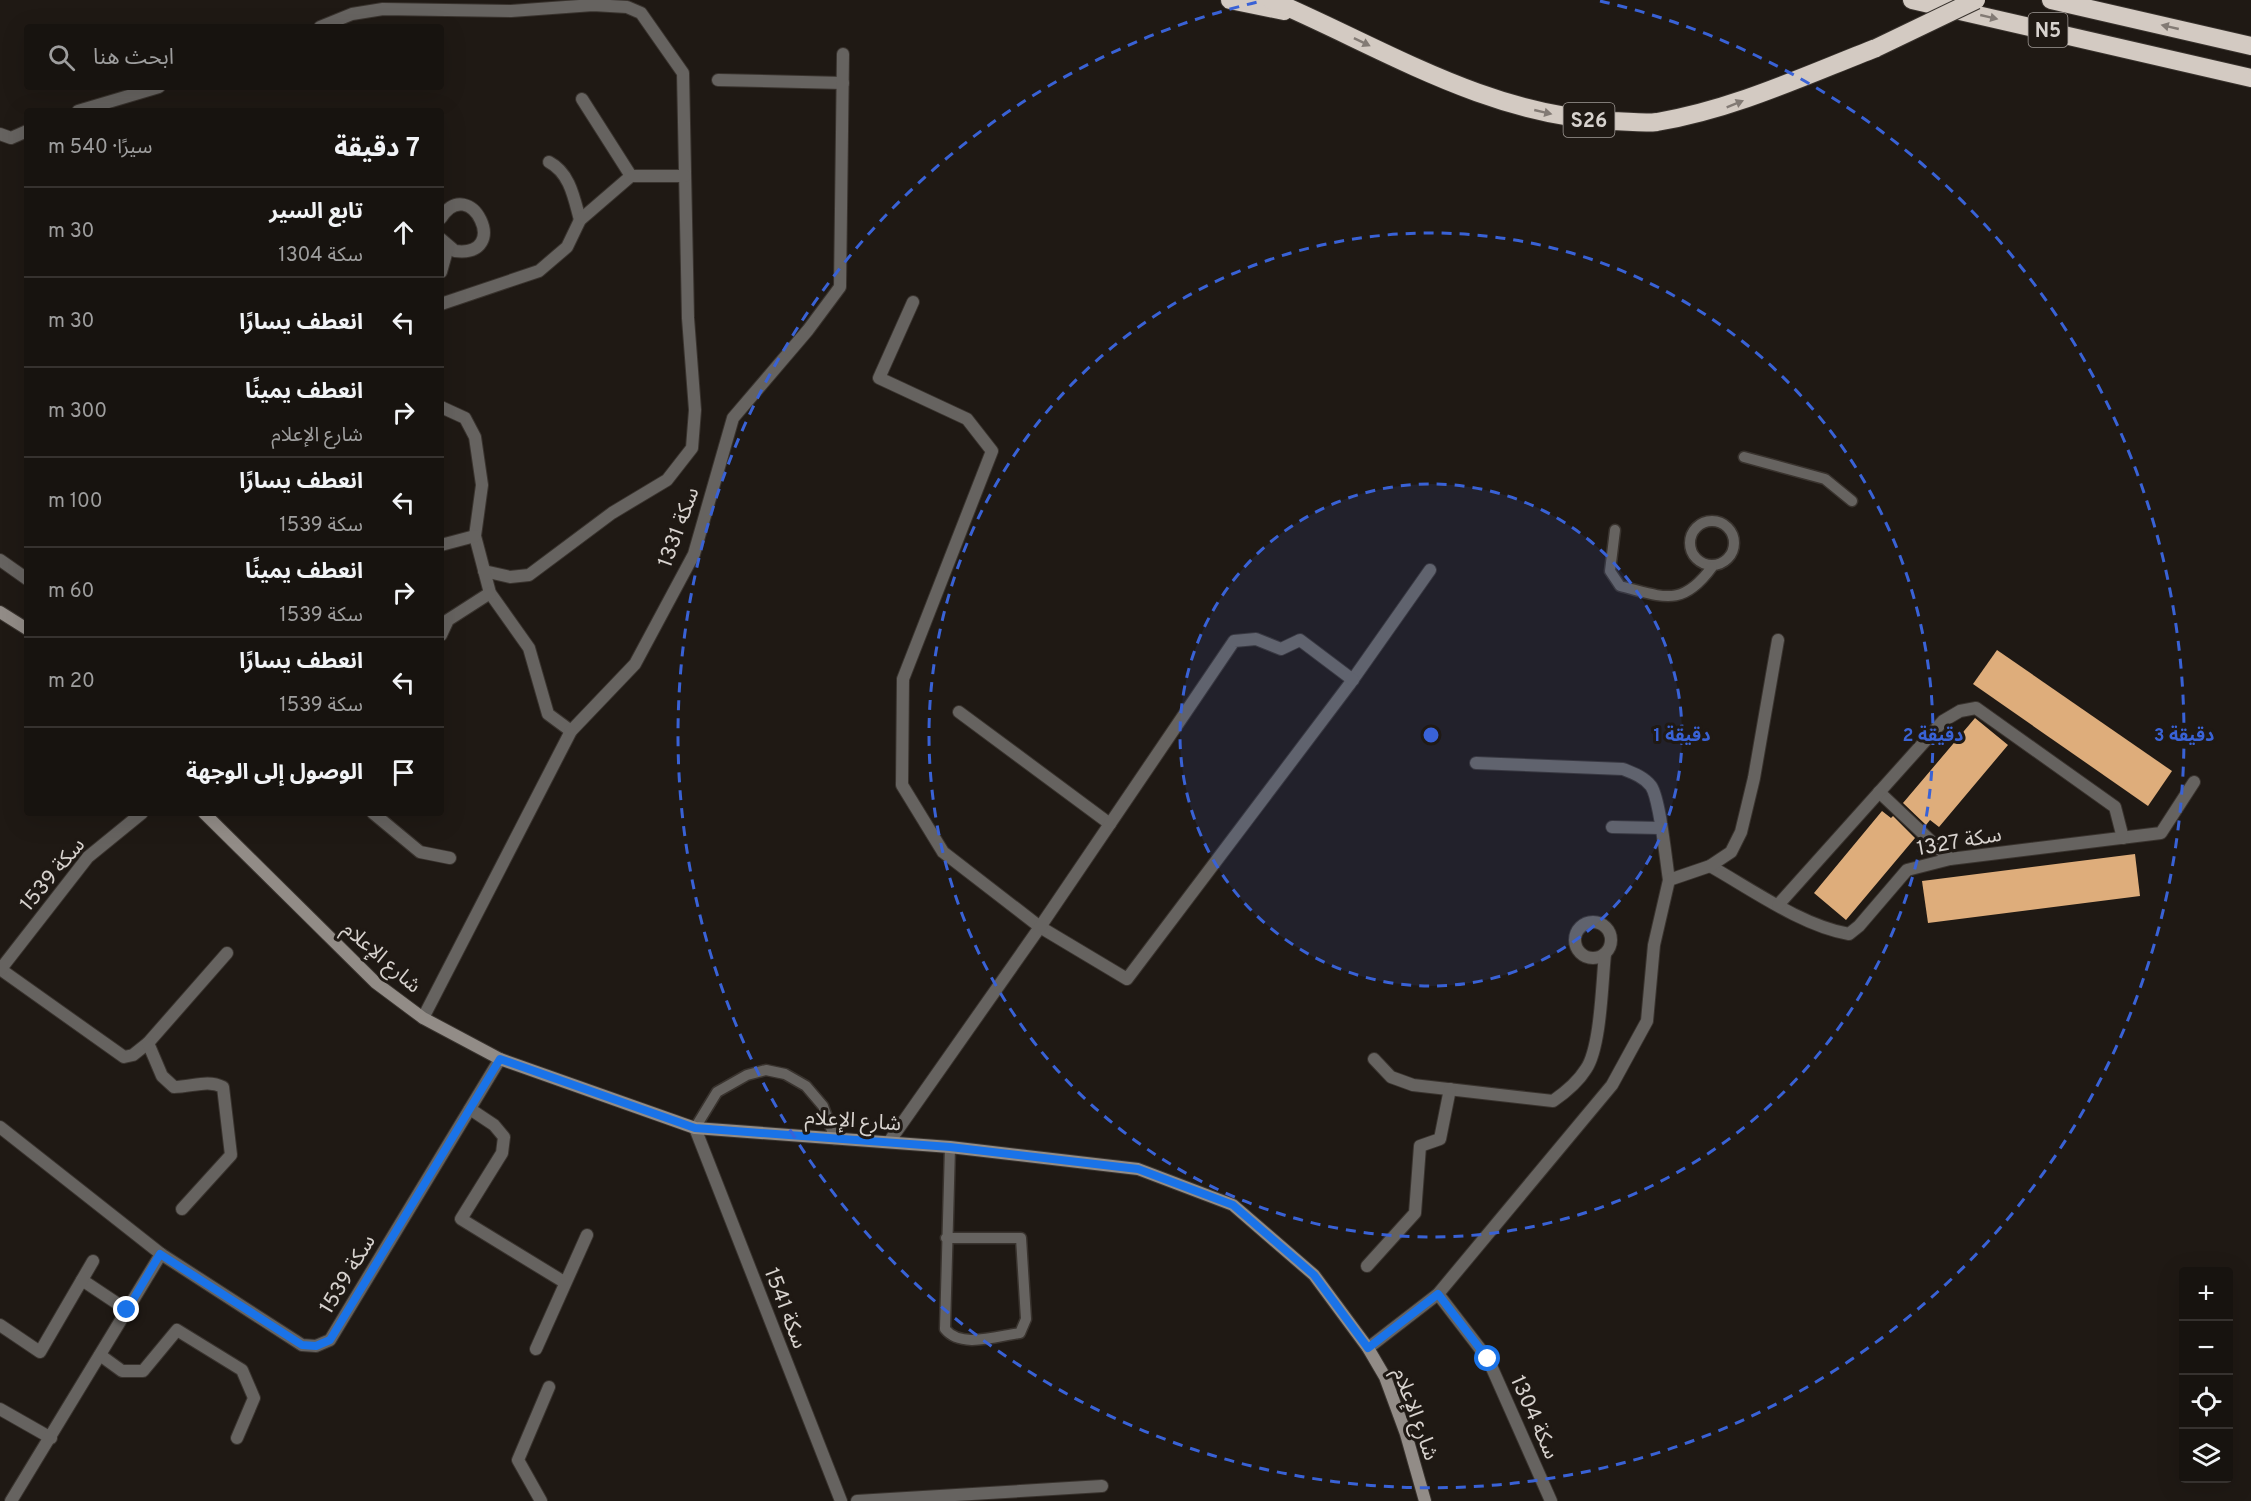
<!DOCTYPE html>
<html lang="ar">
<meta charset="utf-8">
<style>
:root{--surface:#17130f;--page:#24201d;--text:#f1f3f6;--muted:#9e9e9e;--line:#36322f}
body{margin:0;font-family:Overpass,"Noto Sans Arabic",sans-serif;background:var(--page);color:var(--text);direction:rtl}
.controls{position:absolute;right:18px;bottom:18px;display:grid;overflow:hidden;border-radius:6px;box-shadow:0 6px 24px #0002}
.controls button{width:54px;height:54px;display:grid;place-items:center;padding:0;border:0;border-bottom:2px solid var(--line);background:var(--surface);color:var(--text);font:30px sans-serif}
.stop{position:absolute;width:18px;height:18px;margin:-14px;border:4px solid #1a73e8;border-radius:50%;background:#fff}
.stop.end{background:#1a73e8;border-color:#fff;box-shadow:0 2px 6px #0008}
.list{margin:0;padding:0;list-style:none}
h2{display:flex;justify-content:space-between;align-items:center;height:78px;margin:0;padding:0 24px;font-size:26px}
h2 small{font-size:20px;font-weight:400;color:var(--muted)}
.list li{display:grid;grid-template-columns:39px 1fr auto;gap:18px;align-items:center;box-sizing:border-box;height:90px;padding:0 24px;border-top:2px solid var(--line)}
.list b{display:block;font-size:22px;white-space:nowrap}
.list p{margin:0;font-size:20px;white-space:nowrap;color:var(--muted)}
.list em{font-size:20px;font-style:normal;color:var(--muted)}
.icon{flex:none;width:33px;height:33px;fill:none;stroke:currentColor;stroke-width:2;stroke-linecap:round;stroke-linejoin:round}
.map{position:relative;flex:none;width:2251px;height:1501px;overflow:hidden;direction:ltr}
.search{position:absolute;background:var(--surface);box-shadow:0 6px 24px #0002;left:24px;top:24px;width:420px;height:66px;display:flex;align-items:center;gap:15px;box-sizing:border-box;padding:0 21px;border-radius:6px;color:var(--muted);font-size:22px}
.panel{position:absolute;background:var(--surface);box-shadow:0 6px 24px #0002;left:24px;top:108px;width:420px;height:708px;border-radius:6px;direction:rtl}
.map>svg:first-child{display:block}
.building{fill:#dead7b}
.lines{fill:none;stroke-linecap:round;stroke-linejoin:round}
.lane-casing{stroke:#39332e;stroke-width:13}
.street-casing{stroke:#39332e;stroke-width:14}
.secondary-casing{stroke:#39332e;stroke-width:14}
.highway-casing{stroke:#39332e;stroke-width:20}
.lane{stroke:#666360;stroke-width:10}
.street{stroke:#666360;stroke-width:12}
.secondary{stroke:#928c87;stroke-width:12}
.highway{stroke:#d3cac2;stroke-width:18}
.highway-bridge-casing{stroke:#39332e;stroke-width:20;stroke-linecap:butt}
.highway-bridge{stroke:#d3cac2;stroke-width:18}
.oneway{fill:#827a74}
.route{stroke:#1a73e8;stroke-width:8}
.ring{fill:none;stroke:#3962d6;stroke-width:3;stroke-dasharray:10 8}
.labels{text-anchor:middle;stroke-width:6;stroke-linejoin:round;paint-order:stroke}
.shield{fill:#1f1914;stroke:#a09a96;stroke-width:1.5}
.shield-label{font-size:20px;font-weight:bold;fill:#d7d2ce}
.street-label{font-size:21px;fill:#d7d2ce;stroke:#1f1914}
.centre{fill:#3962d6;stroke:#1f1914;stroke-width:3}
.ring-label{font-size:18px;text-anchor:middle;font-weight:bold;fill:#3962d6;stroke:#1f1914;stroke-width:6;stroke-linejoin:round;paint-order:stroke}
</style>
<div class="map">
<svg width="2251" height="1501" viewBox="0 0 2251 1501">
<rect width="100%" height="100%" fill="#1f1914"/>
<g class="building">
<polygon points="1997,650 2172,771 2148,806 1973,684"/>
<polygon points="1975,718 2008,745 1939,827 1930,820 1926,825 1903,803"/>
<polygon points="1882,811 1891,818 1893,816 1915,838 1846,920 1814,893"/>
<polygon points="2135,854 2140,896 1928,923 1922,881"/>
</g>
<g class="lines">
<defs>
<g id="lane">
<polyline points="1744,457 1825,479 1852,501"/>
<circle cx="1712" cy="543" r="22"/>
<path d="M1615,530L1610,571L1620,586C1664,597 1682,608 1712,567"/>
<polyline points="695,1128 717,1092 747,1075 766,1070 785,1074 806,1086 823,1106 835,1139"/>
<path d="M946,1238H1021L1026,1319L1020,1333C997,1336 961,1349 945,1329L950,1147"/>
</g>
<g id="street">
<polyline points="320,27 352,14 383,9 511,11 593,5 627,7 641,13 683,73 688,318 695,410 692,448 667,480 612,513 529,575 510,577 484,571"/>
<polyline points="718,80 843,83"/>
<polyline points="582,99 631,176"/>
<polyline points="78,111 159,87"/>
<polyline points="0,134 11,138 27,131"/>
<path d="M549,162C570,173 574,198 580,220"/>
<path d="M441,218C470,172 513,258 455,251L441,239"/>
<polyline points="441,272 448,247"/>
<polyline points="913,302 879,378 967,419 992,451 903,679 902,785 943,852 1040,927 1127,979 1349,685 1430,570"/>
<polyline points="441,304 539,271 567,247 580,220 631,176 685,176"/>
<polyline points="441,407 465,418 475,437 482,485 475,536 490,593 529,648 548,714 571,731"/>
<polyline points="441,545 475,536"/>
<polyline points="0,560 27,579"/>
<polyline points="441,635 448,620 490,593"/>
<polyline points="959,712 1110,824"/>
<path d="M1476,763L1623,769C1633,773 1644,777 1651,786C1660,799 1666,861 1669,880"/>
<polyline points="1879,792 1950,859"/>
<polyline points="373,813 420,852 450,858"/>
<polyline points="1612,827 1660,828"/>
<path d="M1710,866C1751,889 1802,926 1849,934L1859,926L1907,870L1950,859L2161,833L2194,782"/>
<polyline points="1778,905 1943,721 1960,711 1976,708 2115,807 2123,838"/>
<circle cx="1593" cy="940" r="18"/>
<polyline points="0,969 124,1057 133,1055 148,1043 227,953"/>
<polyline points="0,970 88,857 142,813"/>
<polyline points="423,1018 571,731 635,664 694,554 733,418 808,330 840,287 843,54"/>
<path d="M148,1043L162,1076L174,1087C192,1087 207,1079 223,1087L231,1155L182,1209"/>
<path d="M1374,1059L1391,1077L1413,1085L1553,1101C1566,1092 1578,1082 1586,1069C1601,1047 1602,981 1605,954"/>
<polyline points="470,1109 494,1125 504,1137 502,1153 461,1219 564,1282"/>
<polyline points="0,1127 161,1254 302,1345 316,1346 330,1340 500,1059"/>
<polyline points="695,1128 841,1501"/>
<polyline points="889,1142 1040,927 1234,641 1256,639 1281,649 1300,640 1353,680"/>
<polyline points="1367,1266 1415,1213 1420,1146 1440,1139 1450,1089"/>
<polyline points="82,1280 127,1310"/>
<polyline points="1438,1294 1488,1359 1551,1501"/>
<polyline points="0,1325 40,1352 93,1261"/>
<polyline points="1368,1348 1438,1294 1612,1085 1647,1021 1654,945 1669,880 1710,866 1731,852 1741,832 1754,778 1778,640"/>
<polyline points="536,1349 587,1235"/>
<polyline points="100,1355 122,1371 143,1371 177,1330 242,1370 254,1398 237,1438"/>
<polyline points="0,1409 51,1438"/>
<polyline points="11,1501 161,1254"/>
<polyline points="541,1501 518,1460 549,1387"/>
<polyline points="857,1501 1102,1486"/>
</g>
<g id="secondary">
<polyline points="0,612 27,629"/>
<polyline points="204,813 376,983 423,1018 500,1059 695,1128 950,1147 1138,1169 1233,1205 1314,1275 1368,1348 1385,1377 1406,1434 1425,1501"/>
</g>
<g id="highway">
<polyline points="1230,0 1284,11"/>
<path d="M1271,0C1383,48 1486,115 1611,121C1626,121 1643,124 1657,122C1734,109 1804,76 1876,48"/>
<polyline points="1912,0 2251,78"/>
<polyline points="2051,0 2251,46"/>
</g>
</defs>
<use href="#lane" class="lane-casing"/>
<use href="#street" class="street-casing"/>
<use href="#secondary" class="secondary-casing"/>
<use href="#highway" class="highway-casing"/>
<use href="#lane" class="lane"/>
<use href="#street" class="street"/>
<use href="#secondary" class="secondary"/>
<use href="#highway" class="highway"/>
<defs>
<polyline id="highway-bridge" points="1876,48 1976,0"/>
</defs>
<use href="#highway-bridge" class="highway-bridge-casing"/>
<use href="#highway-bridge" class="highway-bridge"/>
</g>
<defs><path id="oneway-solid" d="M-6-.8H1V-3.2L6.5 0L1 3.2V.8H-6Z" transform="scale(1.5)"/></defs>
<g class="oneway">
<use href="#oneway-solid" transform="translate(1989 17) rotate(13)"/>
<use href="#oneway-solid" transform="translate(2170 27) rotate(-167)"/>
<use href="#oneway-solid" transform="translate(1362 42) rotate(26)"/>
<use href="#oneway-solid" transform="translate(1735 104) rotate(-22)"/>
<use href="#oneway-solid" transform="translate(1543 112) rotate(13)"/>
</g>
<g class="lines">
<polyline class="route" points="127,1310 160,1254 302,1345 316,1346 330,1340 500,1059 695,1128 950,1147 1138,1169 1233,1205 1314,1275 1368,1348 1438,1294 1488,1359"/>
</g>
<circle cx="1431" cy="735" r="251" fill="#3962d6" fill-opacity=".12"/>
<g class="ring">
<circle cx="1431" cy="735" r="251"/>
<circle cx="1431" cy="735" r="502"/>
<path d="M1600 1A753 753 0 1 1 1262 1"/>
</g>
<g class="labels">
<g class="shield">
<rect x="2028.5" y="13" width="39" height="34" rx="4.5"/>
<rect x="1563.5" y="103" width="51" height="34" rx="4.5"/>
</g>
<g class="shield-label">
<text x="2048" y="37">N5</text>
<text x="1589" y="127">S26</text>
</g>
<g class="street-label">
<text transform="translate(678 527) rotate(-70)" y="7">سكة 1331</text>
<text transform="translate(1959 841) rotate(-10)" y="7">سكة 1327</text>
<text transform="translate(52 874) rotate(-50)" y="7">سكة 1539</text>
<text transform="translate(382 957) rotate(41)" y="7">شارع الإعلام</text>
<text transform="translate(853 1120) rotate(4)" y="7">شارع الإعلام</text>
<text transform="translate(347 1274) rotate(-59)" y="7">سكة 1539</text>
<text transform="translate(786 1308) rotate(69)" y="7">سكة 1541</text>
<text transform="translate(1416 1414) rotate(70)" y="7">شارع الإعلام</text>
<text transform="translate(1535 1417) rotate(66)" y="7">سكة 1304</text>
</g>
</g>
<circle cx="1431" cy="735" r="9" class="centre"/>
<g class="ring-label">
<text x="1682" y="741">1 دقيقة</text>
<text x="1933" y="741">2 دقيقة</text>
<text x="2184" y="741">3 دقيقة</text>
</g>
</svg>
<div class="controls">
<button>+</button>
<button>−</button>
<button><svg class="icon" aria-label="locate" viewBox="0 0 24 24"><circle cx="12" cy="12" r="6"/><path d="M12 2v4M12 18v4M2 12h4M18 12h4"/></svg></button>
<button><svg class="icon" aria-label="layers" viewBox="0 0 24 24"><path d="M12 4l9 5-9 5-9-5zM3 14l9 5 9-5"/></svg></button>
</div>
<div class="stop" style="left:1488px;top:1359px"></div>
<div class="stop end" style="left:127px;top:1310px"></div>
<div class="search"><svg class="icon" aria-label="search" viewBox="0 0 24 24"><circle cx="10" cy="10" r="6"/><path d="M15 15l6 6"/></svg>ابحث هنا</div>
<section class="panel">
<h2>7 دقيقة<small>سيرًا · 540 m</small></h2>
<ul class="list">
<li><svg class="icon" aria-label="ahead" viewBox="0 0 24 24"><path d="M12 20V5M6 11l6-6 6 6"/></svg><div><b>تابع السير</b><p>سكة 1304</p></div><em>30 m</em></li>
<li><svg class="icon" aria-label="left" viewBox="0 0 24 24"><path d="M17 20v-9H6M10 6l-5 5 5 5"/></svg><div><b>انعطف يسارًا</b></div><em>30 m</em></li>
<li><svg class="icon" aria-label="right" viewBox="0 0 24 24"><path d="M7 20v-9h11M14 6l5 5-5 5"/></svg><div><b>انعطف يمينًا</b><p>شارع الإعلام</p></div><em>300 m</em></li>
<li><svg class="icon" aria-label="left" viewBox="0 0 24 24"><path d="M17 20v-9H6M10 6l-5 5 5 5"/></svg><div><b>انعطف يسارًا</b><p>سكة 1539</p></div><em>100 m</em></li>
<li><svg class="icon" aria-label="right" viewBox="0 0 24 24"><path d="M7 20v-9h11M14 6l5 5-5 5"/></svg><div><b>انعطف يمينًا</b><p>سكة 1539</p></div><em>60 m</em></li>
<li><svg class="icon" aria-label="left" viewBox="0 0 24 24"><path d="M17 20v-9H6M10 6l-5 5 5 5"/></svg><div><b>انعطف يسارًا</b><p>سكة 1539</p></div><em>20 m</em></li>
<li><svg class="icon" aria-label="arrive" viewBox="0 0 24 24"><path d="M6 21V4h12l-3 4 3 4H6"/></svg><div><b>الوصول إلى الوجهة</b></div></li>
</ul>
</section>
</div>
